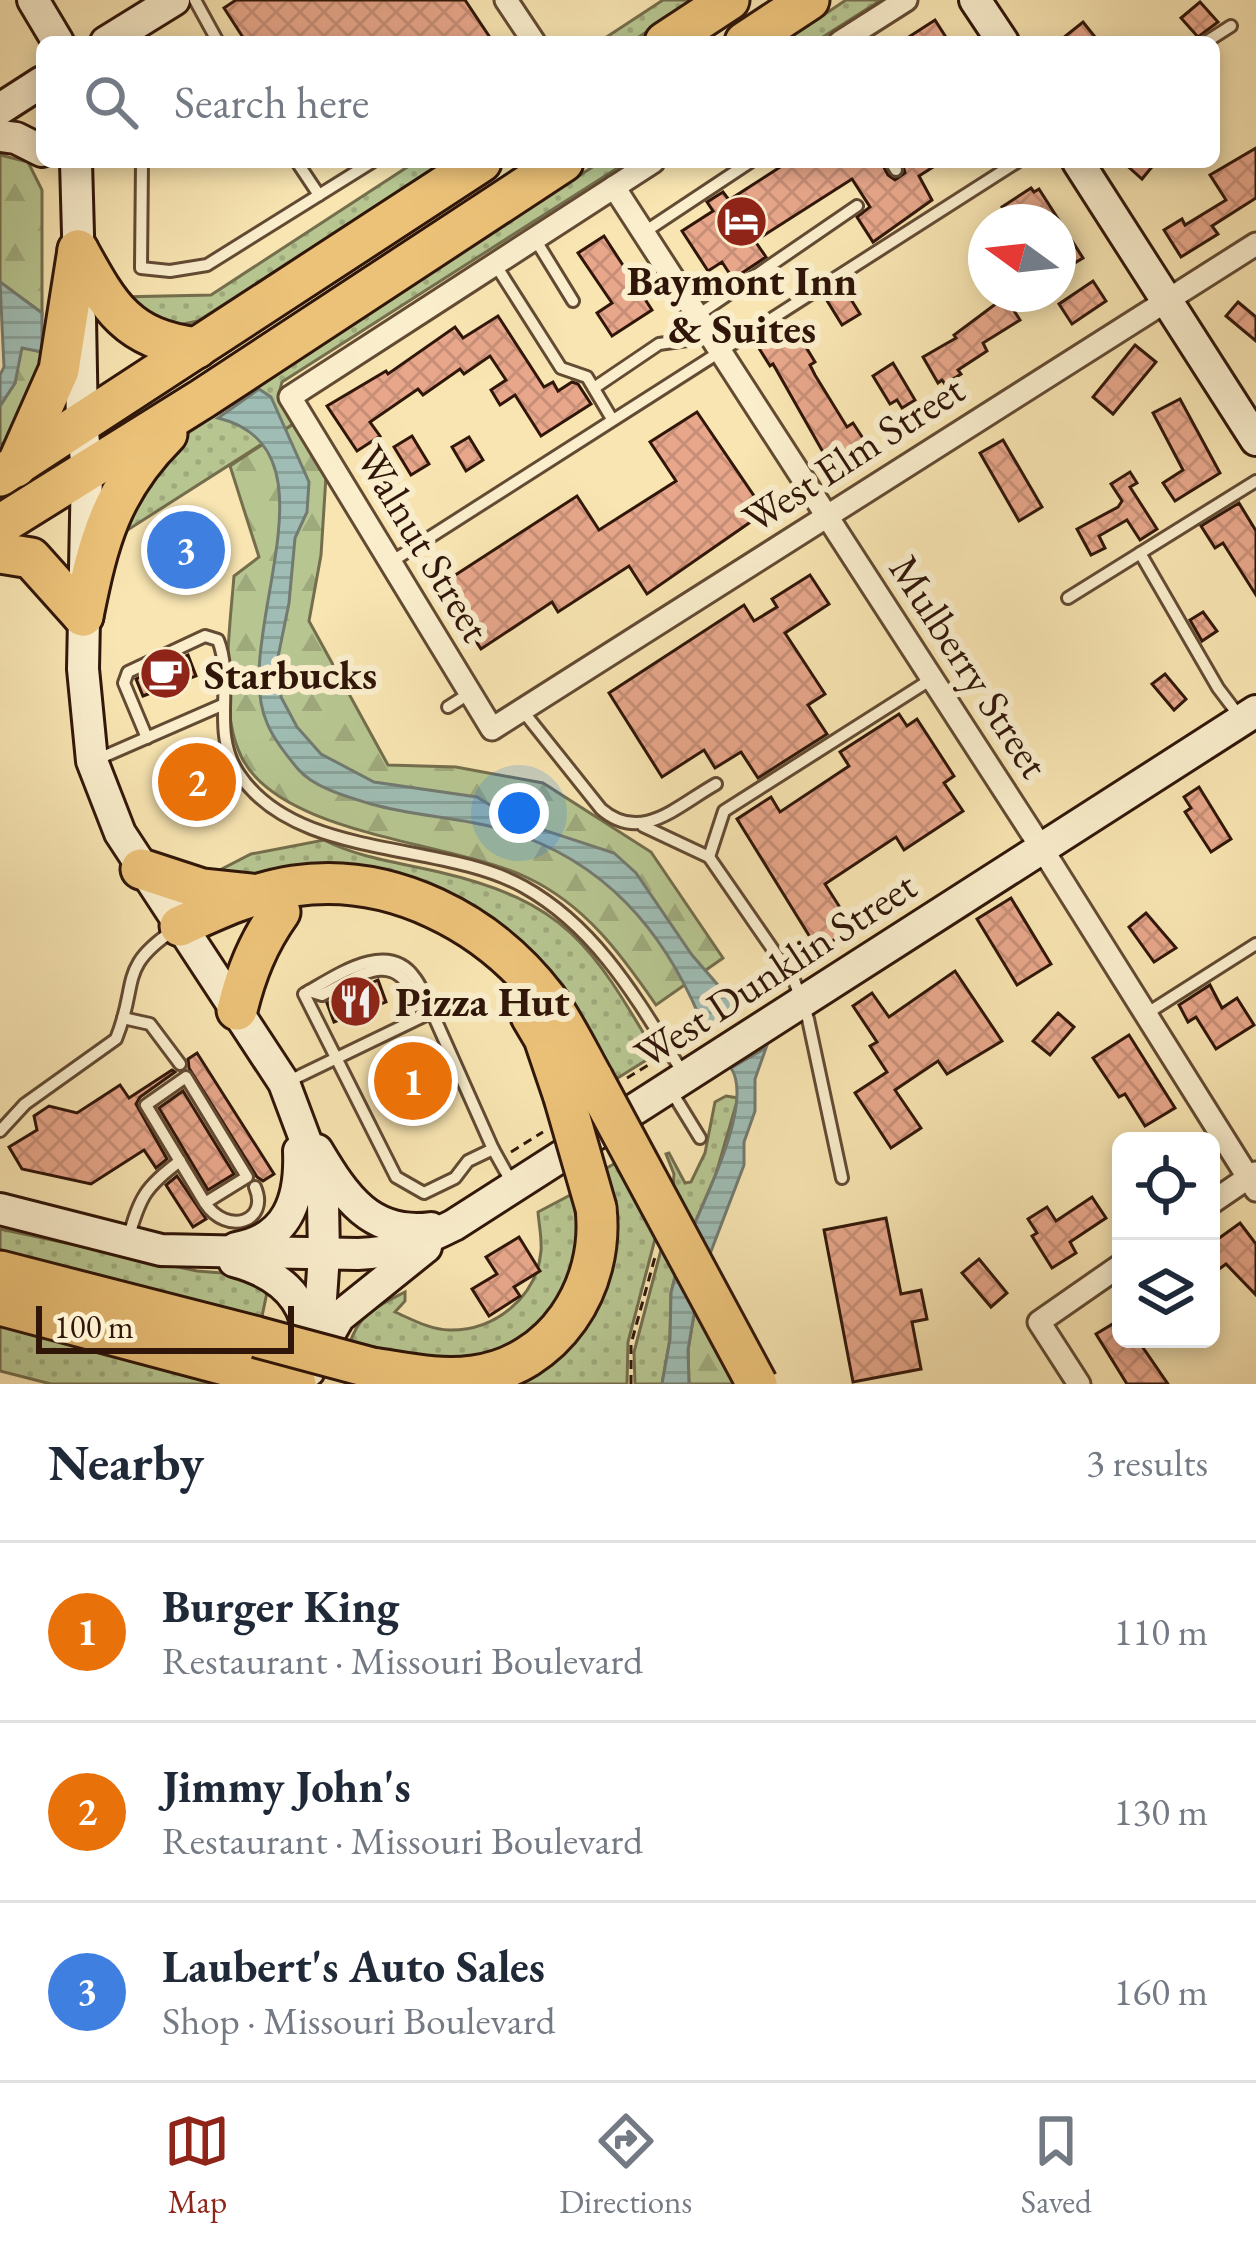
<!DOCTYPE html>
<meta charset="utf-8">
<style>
:root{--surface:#fff;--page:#f2f2f3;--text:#1f2937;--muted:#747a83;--line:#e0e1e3;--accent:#8f2418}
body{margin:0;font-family:"EB Garamond",serif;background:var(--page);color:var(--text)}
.controls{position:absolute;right:36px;bottom:36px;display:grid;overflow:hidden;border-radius:18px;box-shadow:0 6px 18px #0003}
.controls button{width:108px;height:108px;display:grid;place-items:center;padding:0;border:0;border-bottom:3px solid var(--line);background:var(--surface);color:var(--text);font:60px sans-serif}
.compass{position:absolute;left:968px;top:204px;width:108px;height:108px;border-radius:50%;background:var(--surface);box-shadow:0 6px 18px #0003;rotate:285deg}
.scale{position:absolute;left:36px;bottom:30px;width:258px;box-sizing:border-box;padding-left:12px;border:6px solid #301609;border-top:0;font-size:33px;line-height:42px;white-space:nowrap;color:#301609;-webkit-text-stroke:9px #faeecd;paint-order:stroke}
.you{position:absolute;left:519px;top:813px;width:42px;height:42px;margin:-30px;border:9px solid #fff;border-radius:50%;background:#1a73e8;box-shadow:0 0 0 18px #1a73e833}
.badge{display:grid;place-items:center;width:78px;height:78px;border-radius:50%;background:var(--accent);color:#fff;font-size:39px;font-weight:700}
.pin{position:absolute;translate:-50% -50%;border:6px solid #fff;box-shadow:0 3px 12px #0006}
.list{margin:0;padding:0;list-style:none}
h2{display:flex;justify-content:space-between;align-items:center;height:156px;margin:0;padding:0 48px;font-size:51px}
h2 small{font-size:39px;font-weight:400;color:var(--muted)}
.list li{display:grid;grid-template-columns:78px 1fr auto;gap:36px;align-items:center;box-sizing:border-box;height:180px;padding:0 48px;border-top:3px solid var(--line)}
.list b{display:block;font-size:45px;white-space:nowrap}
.list p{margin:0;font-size:39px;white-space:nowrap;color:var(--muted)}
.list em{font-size:39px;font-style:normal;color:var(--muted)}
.icon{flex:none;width:66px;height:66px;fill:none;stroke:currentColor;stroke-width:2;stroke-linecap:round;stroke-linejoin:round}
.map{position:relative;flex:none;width:1256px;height:1384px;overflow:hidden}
.search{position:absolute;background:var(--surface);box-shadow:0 6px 18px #0003;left:36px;right:36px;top:36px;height:132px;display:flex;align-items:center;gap:30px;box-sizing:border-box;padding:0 42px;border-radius:18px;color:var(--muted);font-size:45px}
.sheet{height:696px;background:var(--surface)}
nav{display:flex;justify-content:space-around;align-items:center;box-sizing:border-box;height:168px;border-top:3px solid var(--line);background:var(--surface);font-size:33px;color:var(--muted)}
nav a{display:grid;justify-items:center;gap:6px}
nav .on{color:var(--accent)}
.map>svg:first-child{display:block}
.grass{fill:url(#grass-dots);stroke:#746e4d;stroke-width:3}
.forest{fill:url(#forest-firs);stroke:#746e4d;stroke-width:3}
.water{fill:url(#water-rules);stroke:#737a70;stroke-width:3}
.building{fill:url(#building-cross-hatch);stroke:#301609;stroke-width:3}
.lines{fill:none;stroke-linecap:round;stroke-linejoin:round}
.lane-casing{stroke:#624a33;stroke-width:16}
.street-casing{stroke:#624a33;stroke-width:27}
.secondary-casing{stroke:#301609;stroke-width:36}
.highway-casing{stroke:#301609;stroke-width:45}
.path{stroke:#301609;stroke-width:3;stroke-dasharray:9 6;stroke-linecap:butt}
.lane{stroke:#faeecd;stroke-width:10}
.street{stroke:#faeecd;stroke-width:21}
.secondary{stroke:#faeecd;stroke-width:30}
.highway{stroke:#ecc279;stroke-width:39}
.highway-bridge-casing{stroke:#301609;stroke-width:45;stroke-linecap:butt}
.highway-bridge{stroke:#ecc279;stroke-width:39}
.labels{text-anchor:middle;stroke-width:12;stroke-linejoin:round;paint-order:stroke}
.poi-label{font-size:42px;font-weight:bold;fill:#301609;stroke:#faeecd;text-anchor:start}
.street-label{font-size:42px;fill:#301609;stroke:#faeecd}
</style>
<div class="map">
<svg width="1256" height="1384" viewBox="0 0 1256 1384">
<defs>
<pattern id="grass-dots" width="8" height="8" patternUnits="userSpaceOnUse" patternTransform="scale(3)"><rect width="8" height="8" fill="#b7c691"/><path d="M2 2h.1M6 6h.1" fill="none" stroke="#9ea97c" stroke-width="1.8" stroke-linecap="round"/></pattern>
<pattern id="forest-firs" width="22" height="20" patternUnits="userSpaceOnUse" patternTransform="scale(3)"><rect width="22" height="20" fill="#b7c691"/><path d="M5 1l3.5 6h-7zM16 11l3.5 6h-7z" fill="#9ea97c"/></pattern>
<pattern id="water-rules" width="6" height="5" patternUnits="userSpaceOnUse" patternTransform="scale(3)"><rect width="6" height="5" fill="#9fbdb4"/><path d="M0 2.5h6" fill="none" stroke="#89a299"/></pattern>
<pattern id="building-cross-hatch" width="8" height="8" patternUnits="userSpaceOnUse" patternTransform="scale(3)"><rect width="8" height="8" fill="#e8a78b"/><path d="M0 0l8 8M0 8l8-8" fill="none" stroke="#c78f77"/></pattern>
</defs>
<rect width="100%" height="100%" fill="#f8e5b2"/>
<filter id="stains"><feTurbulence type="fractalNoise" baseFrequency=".00167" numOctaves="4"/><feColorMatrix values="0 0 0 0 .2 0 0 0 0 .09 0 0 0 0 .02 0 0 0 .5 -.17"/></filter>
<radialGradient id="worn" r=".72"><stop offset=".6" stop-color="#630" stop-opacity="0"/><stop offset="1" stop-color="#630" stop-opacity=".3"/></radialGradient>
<g class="grass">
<polygon points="663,0 696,0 631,42 599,42"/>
<polygon points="846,0 881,0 815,42 783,42"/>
<polygon points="415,162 445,162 198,321 164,328 121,297 211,295"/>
<polygon points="600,162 627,162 282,382 280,390 298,421 115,538 177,440"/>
<path d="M324,840C359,858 402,863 439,872C567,902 592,946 656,1054L613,1081L552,983L521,943L454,896L373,870L323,865L248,879L214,873L251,854Z"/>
<polygon points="726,1096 738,1098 716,1174 694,1225 673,1188 674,1174 666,1154 669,1153 685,1183 691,1182 705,1153 715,1102"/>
<polygon points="626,1157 660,1220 628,1342 627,1384 491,1384 576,1327 600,1172"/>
<path d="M578,1191L583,1215L566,1299L511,1353L447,1366L349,1347C357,1314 377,1306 405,1292V1301L395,1312C411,1319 431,1330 449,1330C495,1331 537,1297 541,1251C542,1238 539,1225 538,1212Z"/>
<polygon points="0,1229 197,1271 248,1275 269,1283 261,1321 0,1252"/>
<polygon points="666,1231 680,1257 671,1293 670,1339 662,1384 635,1384 634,1352"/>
<polygon points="0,1322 223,1384 51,1384 0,1371"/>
</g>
<g class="forest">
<polygon points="0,155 28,162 42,190 42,313 0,282"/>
<polygon points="21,347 42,352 40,376 7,441 0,445 0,406 15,383"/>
<path d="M298,421L326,476L321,555L309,621L388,765L456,767L543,783L651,852L723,958L656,1005C621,954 585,905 528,878C452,841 279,836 241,756C218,709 230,627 234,576L259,557L230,466Z"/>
<polygon points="698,1290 744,1384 689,1384 688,1350"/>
</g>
<g class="water">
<polygon points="0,282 42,313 42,352 22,348 15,383 0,406 0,375 4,367"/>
<path d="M259,389L271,397L309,482L307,512L295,538L289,603L278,657L281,697L297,727L321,754L374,782L477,797L516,821L614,853L636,873L692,955L724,992L745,1004L705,1030C666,931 603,857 497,828C456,817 413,816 371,804C348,797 314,788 298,769C287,756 273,738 267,723C229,638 346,449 218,418Z"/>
<path d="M766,1048L755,1079V1111L744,1142V1165L710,1254L694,1225C709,1190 753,1101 731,1068Z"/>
<polygon points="680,1257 698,1290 688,1350 689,1384 662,1384 670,1339 671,1293"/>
</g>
<g class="building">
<polygon points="236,0 465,0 493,42 246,42 224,8"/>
<polygon points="1200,2 1218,22 1198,37 1181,18"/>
<polygon points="935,20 949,42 901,42"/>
<polygon points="1083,22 1099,42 1058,42"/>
<polygon points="1256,148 1256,198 1212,226 1218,234 1181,257 1164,230 1182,219 1185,225 1226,200 1210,175"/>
<polygon points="788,162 881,162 888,175 895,180 905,173 902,162 941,162 919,176 932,200 873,242 857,217 870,207 852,179 755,241 766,257 733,279 722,262 708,271 682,231 713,211 707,202 723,192 729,200"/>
<polygon points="1123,162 1156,162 1142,179"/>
<polygon points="1031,188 1034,192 1039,189 1083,258 1058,273 1058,222 1011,222 1002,207"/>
<polygon points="604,236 652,310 612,336 597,313 612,303 578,253"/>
<polygon points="1093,281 1106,301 1072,324 1059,304"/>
<polygon points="844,288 860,314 842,325 826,299"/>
<polygon points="1005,297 1020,320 983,343 987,351 958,370 961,374 945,384 942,380 938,383 923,357 956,338 954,335"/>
<polygon points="1238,302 1256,317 1256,341 1226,316"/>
<polygon points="498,316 544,387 553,382 558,391 572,382 578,384 591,404 541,436 515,395 500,405 491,390 506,380 490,356 464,374 460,369 423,395 418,389 370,422 380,436 357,451 327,406 386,371 388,374 455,327 463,338"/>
<polygon points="792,324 815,362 810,365 815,375 847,427 853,423 868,446 832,468 773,364 770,366 757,345"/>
<polygon points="1135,345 1156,362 1113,414 1093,397"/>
<polygon points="893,363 915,400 902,408 897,400 890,404 873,376"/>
<polygon points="1180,399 1220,473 1175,501 1163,483 1183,470 1153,413"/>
<polygon points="697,412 765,512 647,594 629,566 558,612 552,602 481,649 440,585 577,496 599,530 676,481 650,442"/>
<polygon points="412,436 429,464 411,475 394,447"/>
<polygon points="469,437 483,460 466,471 452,447"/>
<polygon points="1003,440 1042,507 1019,521 980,453"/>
<polygon points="1130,472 1137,483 1130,487 1157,529 1140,540 1127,520 1099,536 1105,548 1091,555 1077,529 1118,507 1122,501 1111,484"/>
<polygon points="1239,503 1256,531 1256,595 1223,543 1215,548 1201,526"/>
<polygon points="188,534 200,556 184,565 171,544"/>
<polygon points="810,575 829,604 785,633 825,694 808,705 827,734 758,778 741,752 715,768 704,750 662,777 609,693 744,605 754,621 777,607 772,599"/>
<polygon points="1203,612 1217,631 1202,641 1190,620"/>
<polygon points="188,655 196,676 143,696 136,679"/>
<polygon points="1165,674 1186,699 1174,710 1152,684"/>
<polygon points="899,714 907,726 917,719 954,776 944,783 963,811 904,850 896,837 825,884 853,928 818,950 737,819 771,797 780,812 849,766 840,752"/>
<polygon points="204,756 221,793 190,807 173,770"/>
<polygon points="1199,787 1231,839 1211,852 1185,812 1191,808 1184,797"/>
<polygon points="1011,898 1051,964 1017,985 977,919"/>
<polygon points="1146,913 1176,948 1154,962 1129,927"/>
<polygon points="955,971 1002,1041 947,1074 938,1061 895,1090 921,1128 891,1148 855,1093 887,1072 870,1046 877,1042 853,1006 872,993 889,1017"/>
<polygon points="378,980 386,1002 334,1022 327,1003"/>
<polygon points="1210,985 1222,1008 1237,998 1254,1025 1216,1049 1196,1017 1188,1022 1179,1005"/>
<polygon points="1058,1013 1074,1027 1050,1055 1033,1041"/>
<polygon points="1129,1035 1175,1108 1145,1126 1125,1094 1119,1097 1093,1058"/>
<polygon points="411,1045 438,1105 410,1118 382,1058"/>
<polygon points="197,1053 274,1174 263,1181 257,1177 189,1068 188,1059"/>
<polygon points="172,1070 175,1072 140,1097 136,1104 167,1159 156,1168 144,1150 91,1184 22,1169 9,1147 37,1130 34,1116 49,1106 77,1113 120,1085 129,1098"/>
<polygon points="183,1091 234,1174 208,1190 159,1108"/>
<polygon points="177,1176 206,1219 193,1227 166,1185"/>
<polygon points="1092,1197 1106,1218 1070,1242 1076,1253 1052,1268 1032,1236 1037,1233 1028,1219 1047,1207 1056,1221"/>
<polygon points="886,1218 901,1294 921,1290 927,1319 912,1322 921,1369 853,1382 824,1230"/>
<polygon points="1240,1223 1256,1244 1256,1295 1226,1264 1211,1275 1211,1244"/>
<polygon points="519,1237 540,1271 514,1287 520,1296 489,1316 472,1289 497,1274 486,1257"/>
<polygon points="979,1259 1007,1293 991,1307 962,1273"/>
<polygon points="1121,1319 1121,1339 1137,1339 1168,1384 1127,1384 1096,1334"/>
</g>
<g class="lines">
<defs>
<g id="lane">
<polyline points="195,0 218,42"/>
<polyline points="1206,42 1231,26"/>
<polyline points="142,162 141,268 170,271 207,265 372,162"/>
<polyline points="297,162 319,195"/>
<polyline points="891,162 896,170"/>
<polyline points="643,233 750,162"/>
<polyline points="535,239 573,301"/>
<polyline points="495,264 561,368 587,377 612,419"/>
<polyline points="698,315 857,206"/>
<polyline points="594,388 659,344 708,337"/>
<polyline points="1140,553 1218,688 1240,717"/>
<polyline points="391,562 1017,162"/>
<polyline points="1068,598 1256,481"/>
<polyline points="448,707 470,693"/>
<path d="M522,710L601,809C641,844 677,806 716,784"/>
<path d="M147,738L124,683L128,672L205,636L218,640C235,683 210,732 239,774C297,861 441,840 524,887C599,929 639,1003 683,1073"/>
<polyline points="98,759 222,705"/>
<polyline points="643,826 709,857 794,980 808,1019 842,1178"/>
<polyline points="709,857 724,811 930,680"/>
<path d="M309,991L322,995C356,978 394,947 414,997L426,1000"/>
<path d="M432,1012C427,1001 422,987 415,978C387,938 335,977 304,994L396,1177L424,1193L455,1178L468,1161L493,1149L512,1183"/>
<polyline points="1146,1014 1256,944"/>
<polyline points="123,1018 150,1024 180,1064"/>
<polyline points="287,1082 432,1012 493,1149"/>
<polyline points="670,1089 700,1138"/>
<path d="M0,1131L25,1104L116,1039C139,983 117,968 174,930"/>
<path d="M205,1203L247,1177L186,1077L146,1105L205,1203C227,1236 270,1222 255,1187"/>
<path d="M128,1239C140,1197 145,1187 180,1161"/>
</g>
<g id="street">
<polyline points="506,0 534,42"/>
<polyline points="840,42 906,0"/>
<polyline points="653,162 290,397 492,729 1256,244"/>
<polyline points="614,187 1041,847 1256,1190"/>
<polyline points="1211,1203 1255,1173"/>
<polyline points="1079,1384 1039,1322 1121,1265"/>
</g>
<g id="secondary">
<polyline points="33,0 58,42"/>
<polyline points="975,0 1003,42"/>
<polyline points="106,42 174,0"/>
<polyline points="0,109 42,82"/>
<polyline points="0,136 16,138 42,151"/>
<polyline points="76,162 79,270"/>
<polyline points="1078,162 1256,440"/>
<polyline points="80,318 82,425 87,468 83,669 92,761 120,833 284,1083 308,1147 323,1203 324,1255 319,1327 309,1371"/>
<path d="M317,1150C345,1197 371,1236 431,1228"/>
<path d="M0,1209L161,1250L358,1254C395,1253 422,1241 454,1225L1256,711"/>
<path d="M236,1248C288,1239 301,1199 299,1151"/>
<path d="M234,1261C275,1272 308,1296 309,1342"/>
<polyline points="320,1350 339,1317 426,1247"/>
</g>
<g id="highway">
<polyline points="665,42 729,0"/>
<polyline points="745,42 809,0"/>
<path d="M78,250C110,308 127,339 197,348"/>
<polyline points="16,467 59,370 78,250"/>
<polyline points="0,476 481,162"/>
<polyline points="0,525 202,399 563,162"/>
<polyline points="0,553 31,558 83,616"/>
<path d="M83,616C98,541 111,490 167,434"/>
<polyline points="141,869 202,889 250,894"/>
<path d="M180,926C217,909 254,892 294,886C391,872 488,922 546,998C564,1023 578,1052 593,1079"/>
<path d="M237,1010C246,973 258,943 280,912"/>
<polyline points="531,1016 544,1038 564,1097"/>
<polyline points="0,1271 257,1337"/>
<polyline points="0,1305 296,1384"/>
<path d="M372,1368C406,1373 440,1381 473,1376C554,1366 605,1287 596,1208"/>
</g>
</defs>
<use href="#lane" class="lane-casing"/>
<use href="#street" class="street-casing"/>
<use href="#secondary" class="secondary-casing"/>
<use href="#highway" class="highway-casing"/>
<g class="path">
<polyline points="627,1078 660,1058"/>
<polyline points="511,1152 543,1132"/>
<polyline points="631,1384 631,1344 655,1257"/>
</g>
<use href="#lane" class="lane"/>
<use href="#street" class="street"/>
<use href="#secondary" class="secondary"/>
<use href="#highway" class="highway"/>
<defs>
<g id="highway-bridge">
<polyline points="593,1079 757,1384"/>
<polyline points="564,1097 596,1208"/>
<polyline points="257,1337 372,1368"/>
</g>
</defs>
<use href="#highway-bridge" class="highway-bridge-casing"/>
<use href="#highway-bridge" class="highway-bridge"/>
</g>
<defs>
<symbol id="hotel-disc" viewBox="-11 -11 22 22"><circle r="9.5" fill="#8f2418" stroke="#faeecd"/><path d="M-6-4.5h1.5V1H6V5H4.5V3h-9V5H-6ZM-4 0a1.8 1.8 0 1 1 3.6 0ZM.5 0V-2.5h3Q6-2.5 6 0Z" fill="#fff"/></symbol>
<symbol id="cafe-disc" viewBox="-11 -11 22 22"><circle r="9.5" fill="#8f2418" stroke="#faeecd"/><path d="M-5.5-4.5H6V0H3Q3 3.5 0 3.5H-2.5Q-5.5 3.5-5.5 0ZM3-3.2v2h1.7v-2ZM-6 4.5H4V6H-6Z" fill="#fff"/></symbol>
<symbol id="restaurant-disc" viewBox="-11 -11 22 22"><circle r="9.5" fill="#8f2418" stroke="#faeecd"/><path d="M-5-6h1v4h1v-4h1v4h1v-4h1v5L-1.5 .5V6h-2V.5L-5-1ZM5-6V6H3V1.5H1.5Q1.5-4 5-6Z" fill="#fff"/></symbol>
</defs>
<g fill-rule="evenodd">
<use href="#hotel-disc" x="712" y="192" width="59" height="59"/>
<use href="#cafe-disc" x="136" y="644" width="59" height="59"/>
<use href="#restaurant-disc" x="326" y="972" width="59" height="59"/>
</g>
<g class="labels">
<g class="poi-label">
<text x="742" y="295" text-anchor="middle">Baymont Inn<tspan x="742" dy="48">&amp; Suites</tspan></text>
<text x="204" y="689">Starbucks</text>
<text x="395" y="1016">Pizza Hut</text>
</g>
<g class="street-label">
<text transform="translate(853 453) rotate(-33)" y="15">West Elm Street</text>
<text transform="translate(424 543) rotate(59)" y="15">Walnut Street</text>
<text transform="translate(970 666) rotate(57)" y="15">Mulberry Street</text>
<text transform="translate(775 969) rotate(-33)" y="15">West Dunklin Street</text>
</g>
</g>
<rect width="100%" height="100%" filter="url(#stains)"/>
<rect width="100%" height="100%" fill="url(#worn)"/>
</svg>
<div class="controls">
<button><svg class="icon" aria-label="locate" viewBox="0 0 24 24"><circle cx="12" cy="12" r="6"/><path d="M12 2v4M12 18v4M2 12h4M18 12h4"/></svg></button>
<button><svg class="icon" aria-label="layers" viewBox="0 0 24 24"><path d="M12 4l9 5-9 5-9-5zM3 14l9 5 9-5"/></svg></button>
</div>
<svg class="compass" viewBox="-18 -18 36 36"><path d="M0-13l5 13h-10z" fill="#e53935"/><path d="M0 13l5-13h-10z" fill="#747a83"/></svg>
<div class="scale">100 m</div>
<div class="you"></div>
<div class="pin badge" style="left:413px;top:1081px;background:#e8710a">1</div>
<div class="pin badge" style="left:197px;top:782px;background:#e8710a">2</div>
<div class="pin badge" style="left:186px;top:550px;background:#3f7fe0">3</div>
<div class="search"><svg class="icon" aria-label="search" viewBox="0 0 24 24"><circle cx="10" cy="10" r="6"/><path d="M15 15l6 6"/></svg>Search here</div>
</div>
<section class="sheet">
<h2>Nearby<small>3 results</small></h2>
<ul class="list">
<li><span class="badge" style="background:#e8710a">1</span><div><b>Burger King</b><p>Restaurant · Missouri Boulevard</p></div><em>110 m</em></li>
<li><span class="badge" style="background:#e8710a">2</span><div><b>Jimmy John's</b><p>Restaurant · Missouri Boulevard</p></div><em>130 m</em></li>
<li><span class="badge" style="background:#3f7fe0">3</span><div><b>Laubert's Auto Sales</b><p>Shop · Missouri Boulevard</p></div><em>160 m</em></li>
</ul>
</section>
<nav>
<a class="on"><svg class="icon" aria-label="map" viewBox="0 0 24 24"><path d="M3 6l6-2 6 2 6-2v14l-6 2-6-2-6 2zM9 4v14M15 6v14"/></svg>Map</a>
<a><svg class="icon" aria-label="directions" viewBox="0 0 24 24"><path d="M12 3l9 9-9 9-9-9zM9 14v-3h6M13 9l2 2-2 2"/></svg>Directions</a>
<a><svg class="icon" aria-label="saved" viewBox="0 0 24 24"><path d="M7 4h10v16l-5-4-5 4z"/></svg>Saved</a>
</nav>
